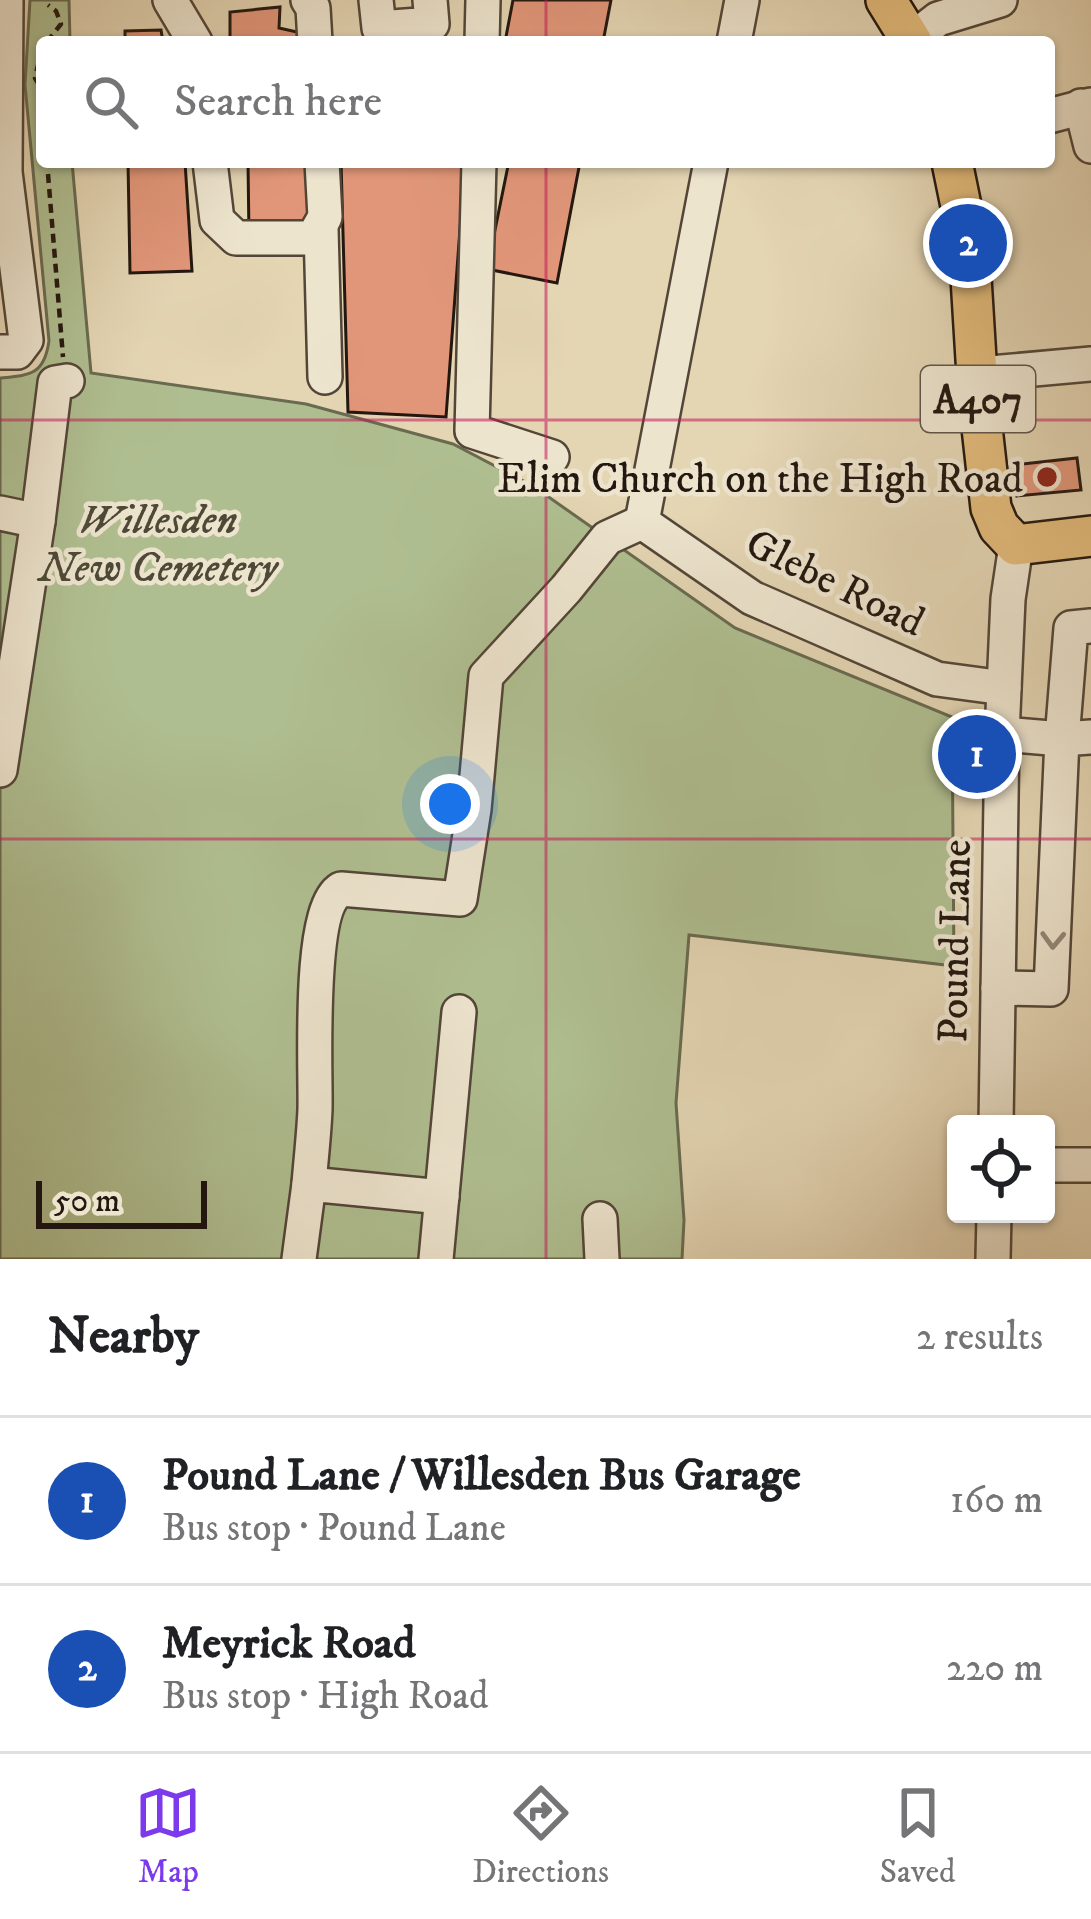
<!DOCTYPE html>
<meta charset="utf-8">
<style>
:root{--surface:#fff;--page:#f2f2f2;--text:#202124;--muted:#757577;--line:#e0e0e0;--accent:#7c3aed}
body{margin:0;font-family:"IM FELL DW Pica",serif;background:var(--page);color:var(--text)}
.controls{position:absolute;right:36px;bottom:36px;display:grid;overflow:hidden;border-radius:12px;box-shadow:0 3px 9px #0004}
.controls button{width:108px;height:108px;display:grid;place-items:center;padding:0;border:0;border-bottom:3px solid var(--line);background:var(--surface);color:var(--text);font:60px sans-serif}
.scale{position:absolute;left:36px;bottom:30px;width:171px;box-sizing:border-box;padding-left:12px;border:6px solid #23170f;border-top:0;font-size:33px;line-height:42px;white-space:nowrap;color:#23170f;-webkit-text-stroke:9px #ede4ce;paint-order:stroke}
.you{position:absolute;left:450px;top:804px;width:42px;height:42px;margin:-30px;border:9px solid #fff;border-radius:50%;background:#1a73e8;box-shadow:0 0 0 18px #1a73e833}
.badge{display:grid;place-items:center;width:78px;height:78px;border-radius:50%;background:var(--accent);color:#fff;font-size:39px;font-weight:700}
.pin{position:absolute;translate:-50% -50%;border:6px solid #fff;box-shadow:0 3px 12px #0006}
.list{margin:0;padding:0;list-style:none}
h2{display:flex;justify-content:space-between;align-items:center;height:156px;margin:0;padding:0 48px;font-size:51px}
h2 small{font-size:39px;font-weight:400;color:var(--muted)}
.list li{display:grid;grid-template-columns:78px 1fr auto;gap:36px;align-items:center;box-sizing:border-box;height:168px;padding:0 48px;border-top:3px solid var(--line)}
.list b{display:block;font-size:45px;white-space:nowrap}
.list p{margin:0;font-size:39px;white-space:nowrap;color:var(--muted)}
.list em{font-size:39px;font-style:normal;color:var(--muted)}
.icon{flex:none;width:66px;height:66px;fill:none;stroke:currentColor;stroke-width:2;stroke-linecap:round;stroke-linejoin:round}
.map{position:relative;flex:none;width:1091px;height:1259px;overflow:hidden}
.search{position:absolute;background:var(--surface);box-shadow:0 3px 9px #0004;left:36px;right:36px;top:36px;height:132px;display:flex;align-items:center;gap:30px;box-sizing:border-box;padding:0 42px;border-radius:12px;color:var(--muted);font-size:45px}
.sheet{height:492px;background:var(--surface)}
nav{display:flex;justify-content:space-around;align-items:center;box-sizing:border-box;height:168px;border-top:3px solid var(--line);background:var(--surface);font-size:33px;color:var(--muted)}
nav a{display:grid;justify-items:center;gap:6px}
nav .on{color:var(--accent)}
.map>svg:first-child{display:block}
.green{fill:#afbe90;stroke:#696a50;stroke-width:3}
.building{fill:#e19679;stroke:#23170f;stroke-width:3}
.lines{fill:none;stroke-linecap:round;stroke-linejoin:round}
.minor-casing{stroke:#534638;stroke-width:38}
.major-casing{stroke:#23170f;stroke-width:44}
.path{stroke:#23170f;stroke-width:4.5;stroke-dasharray:9 6;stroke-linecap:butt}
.minor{stroke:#ede4ce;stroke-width:33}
.major{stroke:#e2ba7a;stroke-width:39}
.oneway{stroke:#928878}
.grid{fill:none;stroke:#c2185b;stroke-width:3;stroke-opacity:0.55}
.poi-dot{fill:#8f2418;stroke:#ede4ce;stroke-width:4.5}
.labels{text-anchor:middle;stroke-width:9;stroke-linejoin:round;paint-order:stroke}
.shield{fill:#ede4ce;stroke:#605448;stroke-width:3}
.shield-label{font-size:39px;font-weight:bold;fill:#23170f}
.poi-label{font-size:42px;fill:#23170f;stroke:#ede4ce;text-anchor:end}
.park-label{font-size:42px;font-style:italic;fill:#4d4936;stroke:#ede4ce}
.street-label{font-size:42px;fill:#23170f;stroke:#ede4ce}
</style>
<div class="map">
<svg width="1091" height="1259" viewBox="0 0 1091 1259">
<rect width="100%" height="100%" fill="#e4d5b3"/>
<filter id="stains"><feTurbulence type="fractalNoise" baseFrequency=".00167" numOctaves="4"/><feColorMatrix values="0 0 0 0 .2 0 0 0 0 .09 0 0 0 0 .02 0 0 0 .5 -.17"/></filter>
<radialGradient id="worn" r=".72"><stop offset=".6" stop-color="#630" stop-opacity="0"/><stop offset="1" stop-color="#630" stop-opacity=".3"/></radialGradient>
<path class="green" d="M30,0H69L70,42H42V162H72L91,373L306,404L453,444L533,486L735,628L952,717L954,966L689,935L676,1103L684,1220L682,1259H0V378C31,375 44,375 49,341L25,85Z"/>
<g class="building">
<polygon points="513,0 611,0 603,42 505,42"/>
<polygon points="280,7 279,28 297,32 298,42 230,42 230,12"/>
<polygon points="161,30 163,42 125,42 125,31"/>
<polygon points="128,162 185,162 192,271 130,273"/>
<polygon points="248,162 307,162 312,233 249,236"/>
<polygon points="341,162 465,162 446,417 348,412"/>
<polygon points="497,162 580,162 557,283 487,269 508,166"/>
<polygon points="1077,458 1081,490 1017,496 1013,465"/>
</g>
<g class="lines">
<defs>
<g id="minor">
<polyline points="170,0 195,42"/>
<polyline points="308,0 313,8 315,42"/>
<polyline points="376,0 379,28 432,24 430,0"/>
<polyline points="911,40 938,19 1000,0"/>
<polyline points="482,42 483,0"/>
<polyline points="734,42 742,0"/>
<polyline points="1081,106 1091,146"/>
<polyline points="1049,116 1091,105"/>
<polyline points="210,162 217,220 236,238 313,238 325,217 322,162"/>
<polyline points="479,162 472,431 552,457"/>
<polyline points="321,229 325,377"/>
<polyline points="0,352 17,352 26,340 5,172 6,0"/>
<polyline points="979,374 1091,364"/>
<polyline points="0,513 38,521 55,383 67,381"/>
<polyline points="642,522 752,598 937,679 1004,688"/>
<polyline points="642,522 711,162"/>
<polyline points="1002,734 1062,739 1071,628 1091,626"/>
<polyline points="0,770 38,521"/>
<polyline points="998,988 1051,989 1062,739 1091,737"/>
<polyline points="996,1124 1002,734 1008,599 1016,545"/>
<polyline points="1046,1165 1091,1165"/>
<path d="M309,1184C311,1159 314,1134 315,1109C316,1068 307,909 341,889L460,899L474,809L486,676L566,589L607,538L642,522"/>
<polyline points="600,1219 602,1259"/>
<polyline points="299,1259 309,1184 442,1197"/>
<polyline points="436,1259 459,1012"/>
<polyline points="993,1259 994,1214"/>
</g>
<g id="major">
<polyline points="886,0 912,42"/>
<polyline points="952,162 969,245 978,392 991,508 999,527 1016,545 1091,536"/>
</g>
</defs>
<use href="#minor" class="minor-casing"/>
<use href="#major" class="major-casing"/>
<g class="path">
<polyline points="47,42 61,24 56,11 48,5"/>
<polyline points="42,48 35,78 42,90"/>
<polyline points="48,174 63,357"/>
</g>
<use href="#minor" class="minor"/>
<use href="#major" class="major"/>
</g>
<defs><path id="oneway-chevron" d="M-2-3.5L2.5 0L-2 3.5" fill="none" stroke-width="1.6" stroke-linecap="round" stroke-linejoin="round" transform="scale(3)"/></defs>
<use class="oneway" href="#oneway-chevron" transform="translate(1053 940) rotate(92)"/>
<path class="grid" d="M546,0V42M546,162V1259M0,420H1091M0,839H1091"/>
<circle class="poi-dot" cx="1047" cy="477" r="12"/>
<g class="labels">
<rect class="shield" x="921" y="366" width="114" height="66" rx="9"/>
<g class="shield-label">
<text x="978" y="413">A407</text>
</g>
<g class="poi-label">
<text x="1023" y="492">Elim Church on the High Road</text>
</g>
<g class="park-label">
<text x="158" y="533">Willesden<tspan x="158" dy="48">New Cemetery</tspan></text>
</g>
<g class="street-label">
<text transform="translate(836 581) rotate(26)" y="15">Glebe Road</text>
<text transform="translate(953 941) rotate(-89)" y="15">Pound Lane</text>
</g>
</g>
<rect width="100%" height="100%" filter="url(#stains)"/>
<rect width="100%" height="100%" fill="url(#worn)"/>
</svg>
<div class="controls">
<button><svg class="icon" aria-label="locate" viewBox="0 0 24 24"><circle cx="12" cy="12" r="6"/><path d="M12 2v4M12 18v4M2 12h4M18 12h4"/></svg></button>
</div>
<div class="scale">50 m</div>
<div class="you"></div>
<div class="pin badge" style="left:977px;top:754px;background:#1a4fb4">1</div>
<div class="pin badge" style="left:968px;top:243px;background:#1a4fb4">2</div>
<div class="search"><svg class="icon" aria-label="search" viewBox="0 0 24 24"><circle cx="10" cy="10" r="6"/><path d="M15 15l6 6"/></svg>Search here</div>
</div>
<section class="sheet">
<h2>Nearby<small>2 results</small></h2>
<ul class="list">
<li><span class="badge" style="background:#1a4fb4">1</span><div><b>Pound Lane / Willesden Bus Garage</b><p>Bus stop · Pound Lane</p></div><em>160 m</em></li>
<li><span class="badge" style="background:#1a4fb4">2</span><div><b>Meyrick Road</b><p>Bus stop · High Road</p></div><em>220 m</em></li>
</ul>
</section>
<nav>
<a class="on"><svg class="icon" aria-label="map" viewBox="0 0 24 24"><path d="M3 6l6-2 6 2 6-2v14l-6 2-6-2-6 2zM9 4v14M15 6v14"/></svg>Map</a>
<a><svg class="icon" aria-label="directions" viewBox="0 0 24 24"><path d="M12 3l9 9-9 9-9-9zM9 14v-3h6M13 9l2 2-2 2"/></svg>Directions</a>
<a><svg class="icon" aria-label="saved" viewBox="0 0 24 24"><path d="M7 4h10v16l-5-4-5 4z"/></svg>Saved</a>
</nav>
